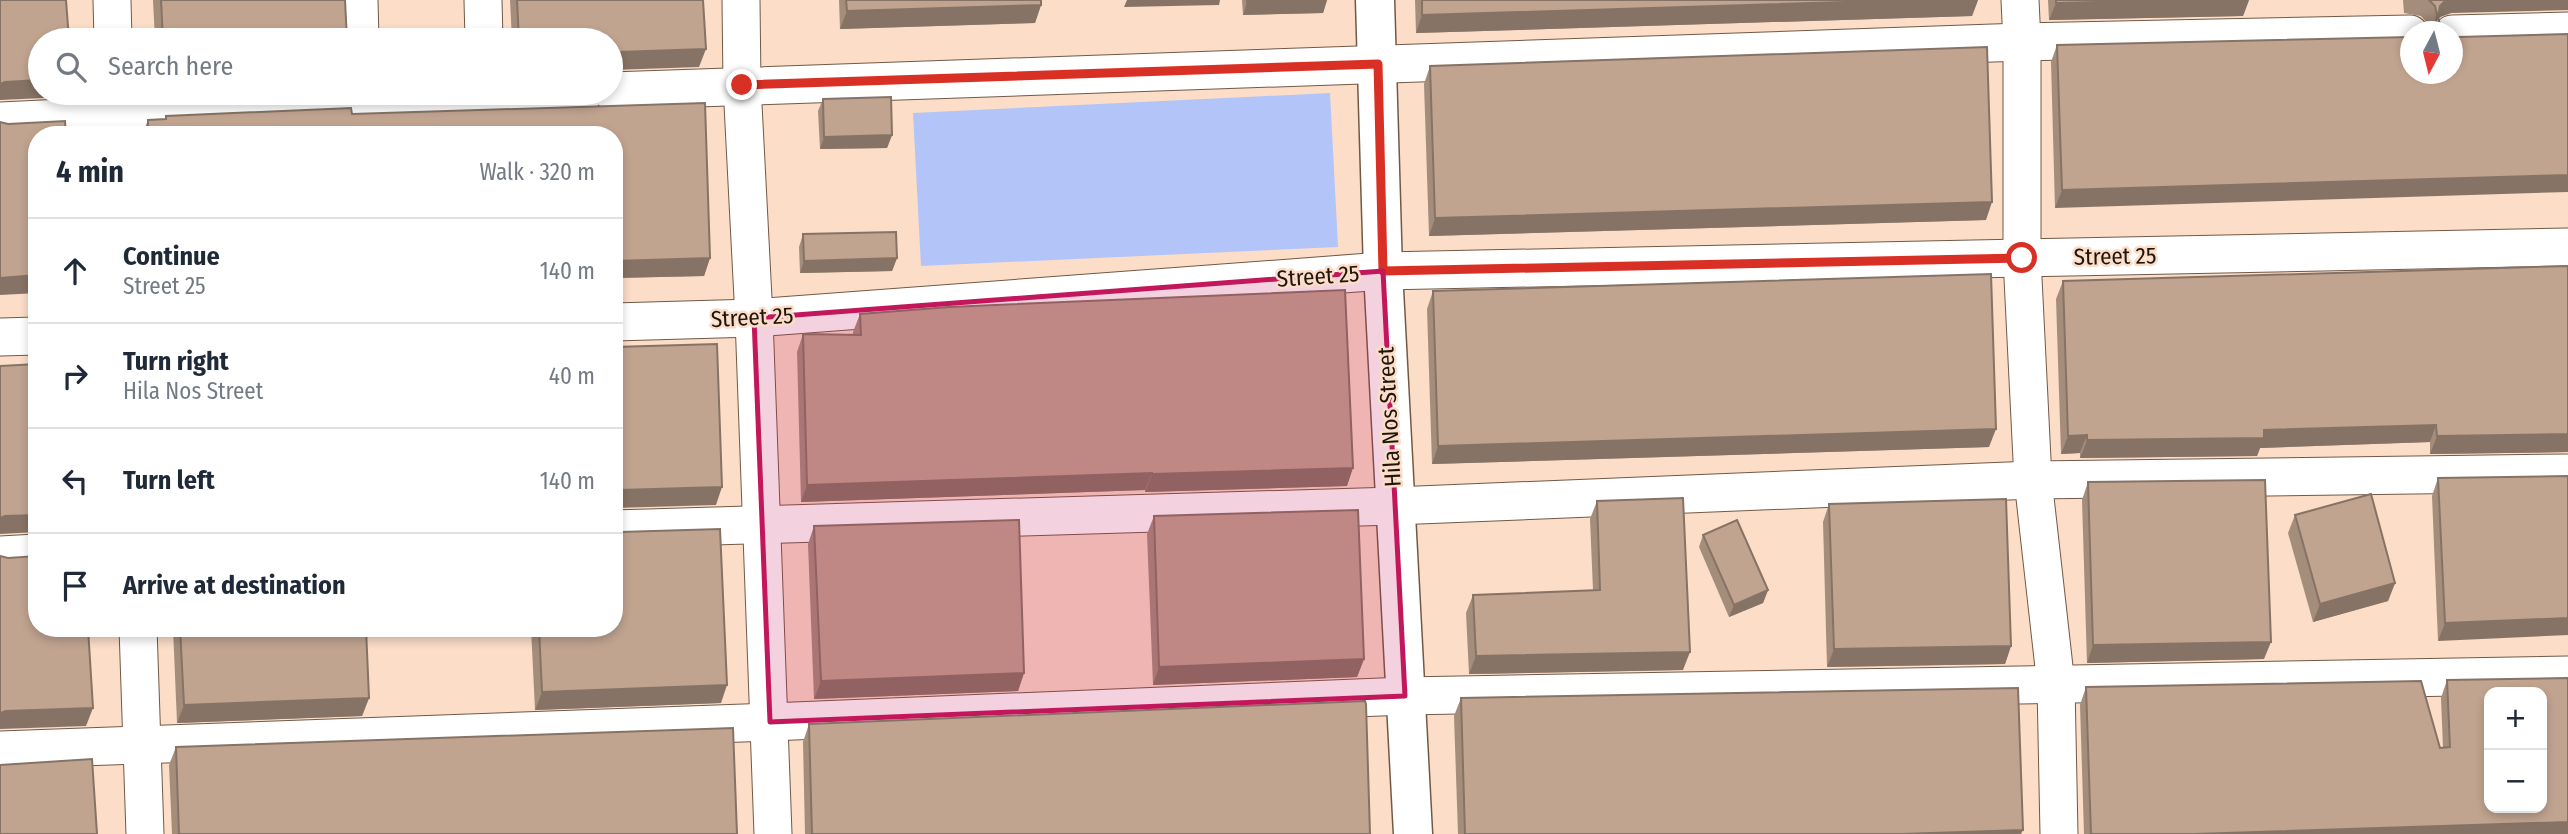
<!DOCTYPE html>
<meta charset="utf-8">
<style>
:root{--surface:#fff;--page:#f2f2f3;--text:#1f2937;--muted:#747a83;--line:#e0e1e3}
body{margin:0;font-family:"Fira Sans Condensed",sans-serif;background:var(--page);color:var(--text)}
.controls{position:absolute;right:21px;bottom:21px;display:grid;overflow:hidden;border-radius:14px;box-shadow:0 4px 10px #0003}
.controls button{width:63px;height:63px;display:grid;place-items:center;padding:0;border:0;border-bottom:2px solid var(--line);background:var(--surface);color:var(--text);font:35px sans-serif}
.compass{position:absolute;left:2400px;top:21px;width:63px;height:63px;border-radius:50%;background:var(--surface);box-shadow:0 4px 10px #0003;rotate:187deg}
.stop{position:absolute;width:21px;height:21px;margin:-16px;border:5px solid #d93025;border-radius:50%;background:#fff}
.stop.end{background:#d93025;border-color:#fff;box-shadow:0 2px 7px #0008}
.list{margin:0;padding:0;list-style:none}
h2{display:flex;justify-content:space-between;align-items:center;height:91px;margin:0;padding:0 28px;font-size:30px}
h2 small{font-size:23px;font-weight:400;color:var(--muted)}
.list li{display:grid;grid-template-columns:46px 1fr auto;gap:21px;align-items:center;box-sizing:border-box;height:105px;padding:0 28px;border-top:2px solid var(--line)}
.list b{display:block;font-size:26px;white-space:nowrap}
.list p{margin:0;font-size:23px;white-space:nowrap;color:var(--muted)}
.list em{font-size:23px;font-style:normal;color:var(--muted)}
.icon{flex:none;width:38px;height:38px;fill:none;stroke:currentColor;stroke-width:2;stroke-linecap:round;stroke-linejoin:round}
.map{position:relative;flex:none;width:2568px;height:834px;overflow:hidden}
.search{position:absolute;background:var(--surface);box-shadow:0 4px 10px #0003;left:28px;top:28px;width:595px;height:77px;display:flex;align-items:center;gap:18px;box-sizing:border-box;padding:0 24px;border-radius:38px;color:var(--muted);font-size:26px}
.panel{position:absolute;background:var(--surface);box-shadow:0 4px 10px #0003;left:28px;top:126px;width:595px;height:511px;border-radius:28px}
.map>svg:first-child{display:block}
.green{fill:#b3c4f9}
.lines{fill:none;stroke-linecap:round;stroke-linejoin:round}
.minor-casing{stroke:#725947;stroke-width:39}
.tertiary-casing{stroke:#725947;stroke-width:41}
.minor{stroke:#fff;stroke-width:37}
.tertiary{stroke:#fff;stroke-width:38}
.wall{fill:#a58d7c}
.shaded-wall{fill:#867365}
.building{fill:#c0a490;stroke:#867365;stroke-width:2;fill-rule:evenodd}
.route{stroke:#d93025;stroke-width:9}
.marked{fill:#c2185b;fill-opacity:0.2;stroke:#c2185b;stroke-width:5;stroke-linejoin:round}
.labels{text-anchor:middle;stroke-width:5;stroke-linejoin:round;paint-order:stroke}
.street-label{font-size:23px;fill:#1f150d;stroke:#fbddc8}
</style>
<div class="map">
<svg width="2568" height="834" viewBox="0 0 2568 834">
<rect width="100%" height="100%" fill="#fbddc8"/>
<polygon class="green" points="1330,93 1338,247 921,266 913,113"/>
<g class="lines">
<defs>
<g id="minor">
<polyline points="112,0 113,40"/>
<polyline points="359,0 360,40"/>
<polyline points="483,0 484,40"/>
<polyline points="741,0 742,85 754,318 773,834"/>
<polyline points="2020,0 2022,42 2022,258 2033,480 2056,685 2059,834"/>
<polyline points="2452,34 2568,31"/>
<polyline points="611,91 2022,42 2410,34"/>
<polyline points="0,121 584,93"/>
<polyline points="614,322 754,318 1383,271 2568,247"/>
<polyline points="0,337 37,336"/>
<polyline points="614,529 1394,506 2033,480 2568,473"/>
<polyline points="0,555 37,553"/>
<polyline points="138,628 145,834"/>
<polyline points="0,750 770,722 1405,696 2568,675"/>
</g>
<polyline id="tertiary" points="1375,0 1383,271 1413,834"/>
</defs>
<use href="#minor" class="minor-casing"/>
<use href="#tertiary" class="tertiary-casing"/>
<use href="#minor" class="minor"/>
<use href="#tertiary" class="tertiary"/>
</g>
<g class="wall">
<polygon points="153,0 345,0 347,40 155,40"/>
<polygon points="510,0 703,0 699,67 611,40 512,40"/>
<polygon points="839,0 1041,0 1041,5 1035,23 840,29"/>
<polygon points="1242,0 1327,0 1323,13 1243,15"/>
<polygon points="1415,0 1978,0 1972,16 1416,33"/>
<polygon points="2048,0 2249,0 2243,16 2049,20"/>
<polygon points="2403,0 2568,0 2451,13 2440,17 2438,19 2441,28 2430,31 2428,24 2421,16 2404,13"/>
<polygon points="2411,37 2055,208 2051,62 2057,45"/>
<polygon points="1430,66 1986,220 1429,236 1424,84"/>
<polygon points="823,99 892,135 887,148 820,149 818,111"/>
<polygon points="705,103 710,258 704,276 614,278 614,135 142,135 148,120 165,119 166,116 351,108 352,114"/>
<polygon points="803,234 897,258 892,271 800,273 799,247"/>
<polygon points="2568,266 2568,452 2430,454 2430,442 2260,448 2257,456 2080,458 2080,453 2061,454 2056,299 2063,281"/>
<polygon points="1433,291 1989,447 1432,464 1427,309"/>
<polygon points="860,314 1347,486 1145,492 1145,490 801,502 797,352 803,334 853,334 853,332"/>
<polygon points="2568,476 2438,641 2432,496 2438,478"/>
<polygon points="2088,482 2264,659 2087,663 2082,500"/>
<polygon points="1597,501 1683,670 1469,674 1466,613 1473,595 1593,590 1590,519"/>
<polygon points="1829,504 2011,646 2005,664 1827,667 1823,522"/>
<polygon points="2295,515 2395,583 2388,601 2313,622 2288,533"/>
<polygon points="1154,516 1364,659 1357,677 1153,685 1147,534"/>
<polygon points="814,526 1024,673 1018,691 814,699 808,544"/>
<polygon points="1703,535 1768,590 1763,603 1729,617 1699,547"/>
<polygon points="173,628 366,628 369,698 362,716 177,723"/>
<polygon points="531,628 614,628 721,703 535,710"/>
<polygon points="2447,680 2568,834 2084,834 2080,705 2086,687 2440,748 2443,748 2441,698"/>
<polygon points="1461,698 2021,834 1458,834 1454,716"/>
<polygon points="809,724 1370,834 805,834 803,742"/>
<polygon points="176,747 737,834 172,834 169,765"/>
</g>
<g class="shaded-wall">
<polygon points="1127,0 1220,0 1219,5 1124,7"/>
<polygon points="1327,0 1323,13 1243,15 1247,2"/>
<polygon points="1912,0 1978,0 1972,16 1416,33 1422,15"/>
<polygon points="2179,0 2249,0 2243,16 2049,20 2056,3"/>
<polygon points="2446,0 2568,0 2568,10 2451,13 2440,17 2436,21 2440,6"/>
<polygon points="1041,5 1035,23 840,29 847,11"/>
<polygon points="706,49 699,67 611,70 611,55 617,52"/>
<polygon points="40,80 40,93 66,93 65,97 0,100 0,84 5,82"/>
<polygon points="892,135 887,148 820,149 824,137"/>
<polygon points="2568,175 2568,192 2055,208 2062,190"/>
<polygon points="1992,202 1986,220 1429,236 1435,218"/>
<polygon points="710,258 704,276 614,278 614,261"/>
<polygon points="897,258 892,271 800,273 804,261"/>
<polygon points="37,275 37,293 0,295 0,278"/>
<polygon points="2436,425 2430,442 2260,448 2257,456 2080,458 2087,440 2264,430"/>
<polygon points="1996,429 1989,447 1432,464 1438,446"/>
<polygon points="2568,434 2568,452 2430,454 2437,436"/>
<polygon points="2087,435 2080,453 2061,454 2068,436"/>
<polygon points="1353,468 1347,486 1145,492 1152,474"/>
<polygon points="1152,473 1145,490 801,502 807,485"/>
<polygon points="722,487 716,505 614,508 614,492 619,490"/>
<polygon points="37,515 37,532 0,534 0,518 5,516"/>
<polygon points="2395,583 2388,601 2313,622 2320,604"/>
<polygon points="1768,590 1763,603 1729,617 1734,605"/>
<polygon points="2568,618 2568,635 2438,641 2445,623"/>
<polygon points="2271,642 2264,659 2087,663 2093,645"/>
<polygon points="2011,646 2005,664 1827,667 1834,649"/>
<polygon points="1690,652 1683,670 1469,674 1476,656"/>
<polygon points="1364,659 1357,677 1153,685 1159,667"/>
<polygon points="1024,673 1018,691 814,699 821,681"/>
<polygon points="727,685 721,703 535,710 542,692"/>
<polygon points="369,698 362,716 177,723 184,705"/>
<polygon points="93,708 86,726 0,729 0,713 6,711"/>
<polygon points="2568,822 2568,834 2194,834"/>
<polygon points="2023,830 2021,834 1901,834"/>
</g>
<g class="building">
<polygon points="0,0 66,0 69,40 40,40 40,80 5,82 0,84"/>
<polygon points="161,0 345,0 347,40 163,40"/>
<polygon points="517,0 703,0 706,49 617,52 611,55 611,40 519,40"/>
<polygon points="846,0 1041,0 1041,5 847,11"/>
<polygon points="1247,0 1327,0 1247,2"/>
<polygon points="1422,0 1912,0 1422,15"/>
<polygon points="2056,0 2179,0 2056,3"/>
<polygon points="2429,0 2446,0 2440,6 2438,17 2441,28 2445,32 2429,32 2435,26 2437,15 2435,6"/>
<polygon points="2568,34 2568,175 2062,190 2057,45 2411,37 2411,74 2453,74 2453,36 2458,37"/>
<polygon points="1987,47 1992,202 1435,218 1430,66"/>
<polygon points="891,97 892,135 824,137 823,99"/>
<polygon points="705,103 710,258 614,261 614,135 148,135 148,120 166,119 166,116 351,108 352,114"/>
<polygon points="65,121 66,135 37,135 37,275 0,278 0,122 8,124"/>
<polygon points="896,232 897,258 804,261 803,234"/>
<polygon points="2568,266 2568,434 2437,436 2436,425 2264,430 2264,438 2087,440 2087,435 2068,436 2063,281"/>
<polygon points="1991,274 1996,429 1438,446 1433,291"/>
<polygon points="1345,290 1353,468 1152,474 1152,473 807,485 803,334 861,335 860,314 949,307"/>
<polygon points="717,344 722,487 619,490 614,492 614,347"/>
<polygon points="37,364 37,515 5,516 0,518 0,366"/>
<polygon points="2568,476 2568,618 2445,623 2438,478"/>
<polygon points="2265,480 2271,642 2093,645 2088,482"/>
<polygon points="2371,494 2395,583 2320,604 2295,515"/>
<polygon points="1683,498 1690,652 1476,656 1473,595 1600,590 1597,501"/>
<polygon points="2006,499 2011,646 1834,649 1829,504"/>
<polygon points="1358,510 1364,659 1159,667 1154,516"/>
<polygon points="1019,520 1024,673 821,681 814,526"/>
<polygon points="1737,520 1768,590 1734,605 1703,535"/>
<polygon points="720,529 727,685 542,692 539,628 614,628 614,531 620,532"/>
<polygon points="0,556 8,558 37,556 37,628 88,628 93,708 6,711 0,713"/>
<polygon points="180,628 366,628 369,698 184,705"/>
<path d="M2568,678V822L2194,834H2091L2086,687L2421,681L2440,748L2450,747L2447,680ZM2489,692H2542V808H2489Z"/>
<polygon points="2018,688 2023,830 1901,834 1465,834 1461,698"/>
<polygon points="1365,701 1366,704 1370,834 812,834 809,724"/>
<polygon points="733,728 737,834 179,834 176,747"/>
<polygon points="92,759 97,834 0,834 0,765"/>
</g>
<g class="lines">
<polyline class="route" points="742,85 1378,64 1383,271 2022,258"/>
</g>
<path class="marked" d="M1383,271L1405,696L770,722L754,318Z"/>
<g class="labels">
<g class="street-label">
<text transform="translate(2115 256) rotate(-1)" y="8">Street 25</text>
<text transform="translate(1318 276) rotate(-4)" y="8">Street 25</text>
<text transform="translate(752 317) rotate(-3)" y="8">Street 25</text>
<text transform="translate(1389 417) rotate(-93)" y="8">Hila Nos Street</text>
</g>
</g>
</svg>
<div class="controls">
<button>+</button>
<button>−</button>
</div>
<svg class="compass" viewBox="-18 -18 36 36"><path d="M0-13l5 13h-10z" fill="#e53935"/><path d="M0 13l5-13h-10z" fill="#747a83"/></svg>
<div class="stop" style="left:2022px;top:258px"></div>
<div class="stop end" style="left:742px;top:85px"></div>
<div class="search"><svg class="icon" aria-label="search" viewBox="0 0 24 24"><circle cx="10" cy="10" r="6"/><path d="M15 15l6 6"/></svg>Search here</div>
<section class="panel">
<h2>4 min<small>Walk · 320 m</small></h2>
<ul class="list">
<li><svg class="icon" aria-label="ahead" viewBox="0 0 24 24"><path d="M12 20V5M6 11l6-6 6 6"/></svg><div><b>Continue</b><p>Street 25</p></div><em>140 m</em></li>
<li><svg class="icon" aria-label="right" viewBox="0 0 24 24"><path d="M7 20v-9h11M14 6l5 5-5 5"/></svg><div><b>Turn right</b><p>Hila Nos Street</p></div><em>40 m</em></li>
<li><svg class="icon" aria-label="left" viewBox="0 0 24 24"><path d="M17 20v-9H6M10 6l-5 5 5 5"/></svg><div><b>Turn left</b></div><em>140 m</em></li>
<li><svg class="icon" aria-label="arrive" viewBox="0 0 24 24"><path d="M6 21V4h12l-3 4 3 4H6"/></svg><div><b>Arrive at destination</b></div></li>
</ul>
</section>
</div>
